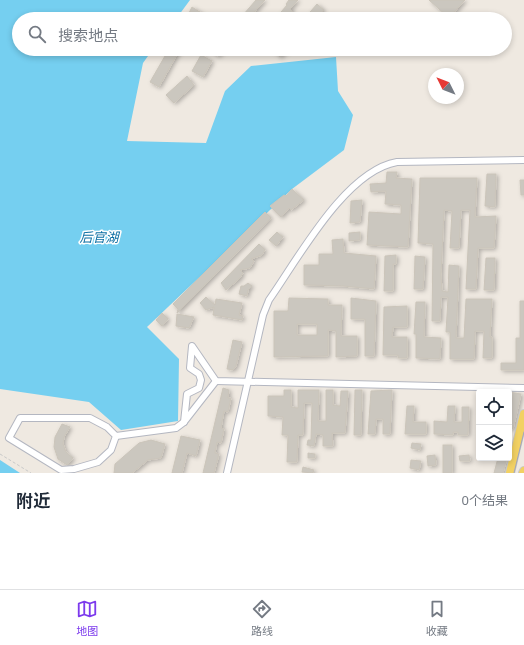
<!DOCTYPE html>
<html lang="zh">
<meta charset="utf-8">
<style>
:root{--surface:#fff;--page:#f2f2f3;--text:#1f2937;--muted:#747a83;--line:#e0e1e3;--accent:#7c3aed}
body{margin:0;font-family:"Noto Sans","Noto Sans SC",sans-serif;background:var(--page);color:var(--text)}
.controls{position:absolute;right:12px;bottom:12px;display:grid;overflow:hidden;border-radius:4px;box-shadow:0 2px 6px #0003}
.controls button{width:36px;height:36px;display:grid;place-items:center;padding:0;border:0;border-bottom:1px solid var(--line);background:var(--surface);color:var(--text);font:20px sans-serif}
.compass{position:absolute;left:428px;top:68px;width:36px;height:36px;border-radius:50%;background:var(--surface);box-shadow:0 2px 6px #0003;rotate:312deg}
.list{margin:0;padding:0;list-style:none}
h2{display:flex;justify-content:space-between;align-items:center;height:52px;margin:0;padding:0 16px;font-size:17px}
h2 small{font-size:13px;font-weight:400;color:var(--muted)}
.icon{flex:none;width:22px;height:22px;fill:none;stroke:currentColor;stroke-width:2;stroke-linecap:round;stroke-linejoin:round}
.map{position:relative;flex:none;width:524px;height:473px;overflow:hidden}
.search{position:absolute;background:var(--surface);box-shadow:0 2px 6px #0003;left:12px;right:12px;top:12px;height:44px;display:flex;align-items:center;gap:10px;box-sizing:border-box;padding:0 14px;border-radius:22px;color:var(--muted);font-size:15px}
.sheet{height:116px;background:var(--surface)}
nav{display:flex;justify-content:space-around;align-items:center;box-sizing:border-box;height:56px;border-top:1px solid var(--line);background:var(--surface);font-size:11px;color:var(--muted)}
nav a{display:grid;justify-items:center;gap:2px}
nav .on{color:var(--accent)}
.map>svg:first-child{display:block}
.water{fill:#75cff0}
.building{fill:#cbc7bf;stroke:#cbc5ba;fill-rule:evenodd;filter:url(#shadow)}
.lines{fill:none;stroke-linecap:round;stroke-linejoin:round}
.minor-casing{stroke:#b4b7c1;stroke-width:8}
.major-casing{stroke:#c9c9c9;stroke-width:10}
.path{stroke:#c9c9c9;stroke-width:1;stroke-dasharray:3 2;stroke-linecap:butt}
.minor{stroke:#fff;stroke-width:6}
.major{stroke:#f2d163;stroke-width:8}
.tram{stroke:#a3a6b8;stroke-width:1}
.labels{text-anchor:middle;stroke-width:3;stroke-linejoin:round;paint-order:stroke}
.water-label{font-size:13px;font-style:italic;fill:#0d6fa3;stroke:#fff}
</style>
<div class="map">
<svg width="524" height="473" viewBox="0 0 524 473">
<defs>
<filter id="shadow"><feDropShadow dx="2" dy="1.5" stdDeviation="2" flood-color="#0004"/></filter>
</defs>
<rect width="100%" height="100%" fill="#efe9e1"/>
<g class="water">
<polygon points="0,0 190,0 176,19 19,19 19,49 153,49 143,63 127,141 206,143 225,91 251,66 336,57 338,91 353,115 344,150 292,189 147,327 179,359 178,421 121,430 89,402 0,389"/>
<polygon points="0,460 20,473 0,473"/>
</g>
<g class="building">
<polygon points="256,0 265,0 248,19 243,19 245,17 243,15"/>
<polygon points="289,0 298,0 290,9 293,12 286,19 275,19 287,5 286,4"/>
<polygon points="429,0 465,0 449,18"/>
<polygon points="317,4 324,10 315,19 304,19"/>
<polygon points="192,7 203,14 200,19 186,19"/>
<polygon points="169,49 180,49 159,87 150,82"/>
<polygon points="209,49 224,49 218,56"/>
<polygon points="276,49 288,49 280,57 274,51"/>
<polygon points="201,55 212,61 203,77 192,71"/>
<polygon points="187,76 194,85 174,103 166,95"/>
<polygon points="387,172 397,172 396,178 412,179 408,247 367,245 369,212 401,214 401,205 385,204 386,191 371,192 370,184 386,183"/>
<polygon points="487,174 496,174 495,207 485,206"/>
<polygon points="420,178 477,178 475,217 496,216 494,248 478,248 476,289 466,289 470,210 461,210 459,248 450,248 452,211 444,210 441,275 442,291 448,292 449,265 459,266 456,338 464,338 466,299 492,299 490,337 492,337 492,358 483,358 484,331 475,331 474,359 450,359 450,332 446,332 448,297 441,297 440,321 432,321 433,244 418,243"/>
<polygon points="520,180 524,180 524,195 521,195"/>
<polygon points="292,189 304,200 291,210 289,208 281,217 270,206 284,195 286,196"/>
<polygon points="362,200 360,222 350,223 351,201"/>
<polygon points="265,212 271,218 177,313 178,309 173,304"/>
<polygon points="277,232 283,237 276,246 269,240"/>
<polygon points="360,232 360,240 349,241 349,233"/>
<polygon points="343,239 344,253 376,256 374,289 343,286 304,285 304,265 319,265 319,254 333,254 332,240"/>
<polygon points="259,244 265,250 262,255 251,259 254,261 250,268 240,270 243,273 240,278 226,290 221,283"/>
<polygon points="396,255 396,264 393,264 393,291 384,291 385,256"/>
<polygon points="415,256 425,257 423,289 414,289"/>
<polygon points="486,258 495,258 494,290 484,290"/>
<polygon points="248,283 252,286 248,290 247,296 239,294 241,286 244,286"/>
<polygon points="206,297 215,305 216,299 242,303 239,315 243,316 242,320 213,315 214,307 206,310 200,303"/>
<path d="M289,298L328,299V305H342L341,336H357V356L336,357V331L328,330V356L274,357V311H288ZM297,324H317V335H297Z"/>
<polygon points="351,298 376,301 374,356 365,356 365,319 351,319"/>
<polygon points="520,301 524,301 524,370 501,370 501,363 516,363 516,338 520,338"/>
<polygon points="416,302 425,302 424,337 441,338 440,359 416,358 416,334 414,334"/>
<polygon points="407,306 407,327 393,327 392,337 407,337 407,358 398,358 398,355 383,355 384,307"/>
<polygon points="162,313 168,319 162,326 156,320"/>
<polygon points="177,314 194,317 189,328 176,326"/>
<polygon points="233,340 242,342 236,366 233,370 227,369"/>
<polygon points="223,388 229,390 228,398 231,398 228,412 224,411 221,428 224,429 221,443 217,442 215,453 219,454 214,473 203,473"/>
<polygon points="284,390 291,390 291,407 298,408 298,390 319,390 318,421 326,421 326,390 333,390 333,405 340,406 341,391 348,391 345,433 332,433 333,446 323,446 323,435 316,434 314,446 307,445 308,440 311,440 312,403 304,403 303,435 298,435 297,462 287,462 288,435 282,435 283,417 268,416 268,396 284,396"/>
<polygon points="355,390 362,390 361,435 354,435"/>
<polygon points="392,390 390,434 383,434 383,419 376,419 375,434 368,434 371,391"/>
<polygon points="509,392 521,394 513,429 509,428"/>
<polygon points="407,406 414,406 413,422 426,422 426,434 405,434"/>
<polygon points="448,406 455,406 454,422 462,422 462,407 469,407 468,435 458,435 458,432 453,432 453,435 434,434 434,421 447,422"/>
<polygon points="62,424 70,427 64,437 63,444 66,452 73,458 67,465 58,459 54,447 55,437"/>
<polygon points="181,436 200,440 196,456 187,453 182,473 172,473"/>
<polygon points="151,440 165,444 161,458 148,460 132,473 114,473 115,464 139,443"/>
<polygon points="412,443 421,444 420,450 411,448"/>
<rect x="443" y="445" width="9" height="28"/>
<polygon points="308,453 315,454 315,458 308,458"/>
<polygon points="435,455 436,465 428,466 427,456"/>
<polygon points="469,455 470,461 460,461 459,456"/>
<polygon points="498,458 507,458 503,473 494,473"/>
<polygon points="411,460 421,461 419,470 410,468"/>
<polygon points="303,467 314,470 313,473 302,472"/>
</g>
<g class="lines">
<defs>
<g id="minor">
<polygon points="20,418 90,418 107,427 116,436 111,450 98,462 74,469 61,470 9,438"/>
<polyline points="184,422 187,394 199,388 201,380 199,374 190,368 192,346 216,381 524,388"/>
<polyline points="116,436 176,428 184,422 216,381"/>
<path d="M227,473L263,315L269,300C298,259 345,171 397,162L524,160"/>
</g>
<g id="major">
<polyline points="510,473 524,414"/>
<polyline points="523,473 524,471"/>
</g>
</defs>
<use href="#minor" class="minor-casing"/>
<use href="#major" class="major-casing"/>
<polyline class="path" points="0,454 31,473"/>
<use href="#minor" class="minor"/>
<use href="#major" class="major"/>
<polyline class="tram" points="514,473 524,432"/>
</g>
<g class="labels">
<g class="water-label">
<text x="99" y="242">后官湖</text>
</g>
</g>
</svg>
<div class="controls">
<button><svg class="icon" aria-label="locate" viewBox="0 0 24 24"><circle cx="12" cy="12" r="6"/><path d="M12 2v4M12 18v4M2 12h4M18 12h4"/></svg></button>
<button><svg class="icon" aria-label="layers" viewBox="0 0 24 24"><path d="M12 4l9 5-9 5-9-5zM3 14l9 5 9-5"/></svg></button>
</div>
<svg class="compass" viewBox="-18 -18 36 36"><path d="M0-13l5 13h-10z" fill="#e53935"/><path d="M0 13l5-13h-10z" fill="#747a83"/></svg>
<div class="search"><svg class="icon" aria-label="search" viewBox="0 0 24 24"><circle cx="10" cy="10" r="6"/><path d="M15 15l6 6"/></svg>搜索地点</div>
</div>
<section class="sheet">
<h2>附近<small>0个结果</small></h2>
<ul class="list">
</ul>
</section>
<nav>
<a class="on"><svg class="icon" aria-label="map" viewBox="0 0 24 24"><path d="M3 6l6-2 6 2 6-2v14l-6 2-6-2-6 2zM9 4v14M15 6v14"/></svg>地图</a>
<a><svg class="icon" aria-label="directions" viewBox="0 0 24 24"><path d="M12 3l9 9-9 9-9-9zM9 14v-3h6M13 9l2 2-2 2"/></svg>路线</a>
<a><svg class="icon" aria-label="saved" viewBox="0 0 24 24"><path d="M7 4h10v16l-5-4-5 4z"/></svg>收藏</a>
</nav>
